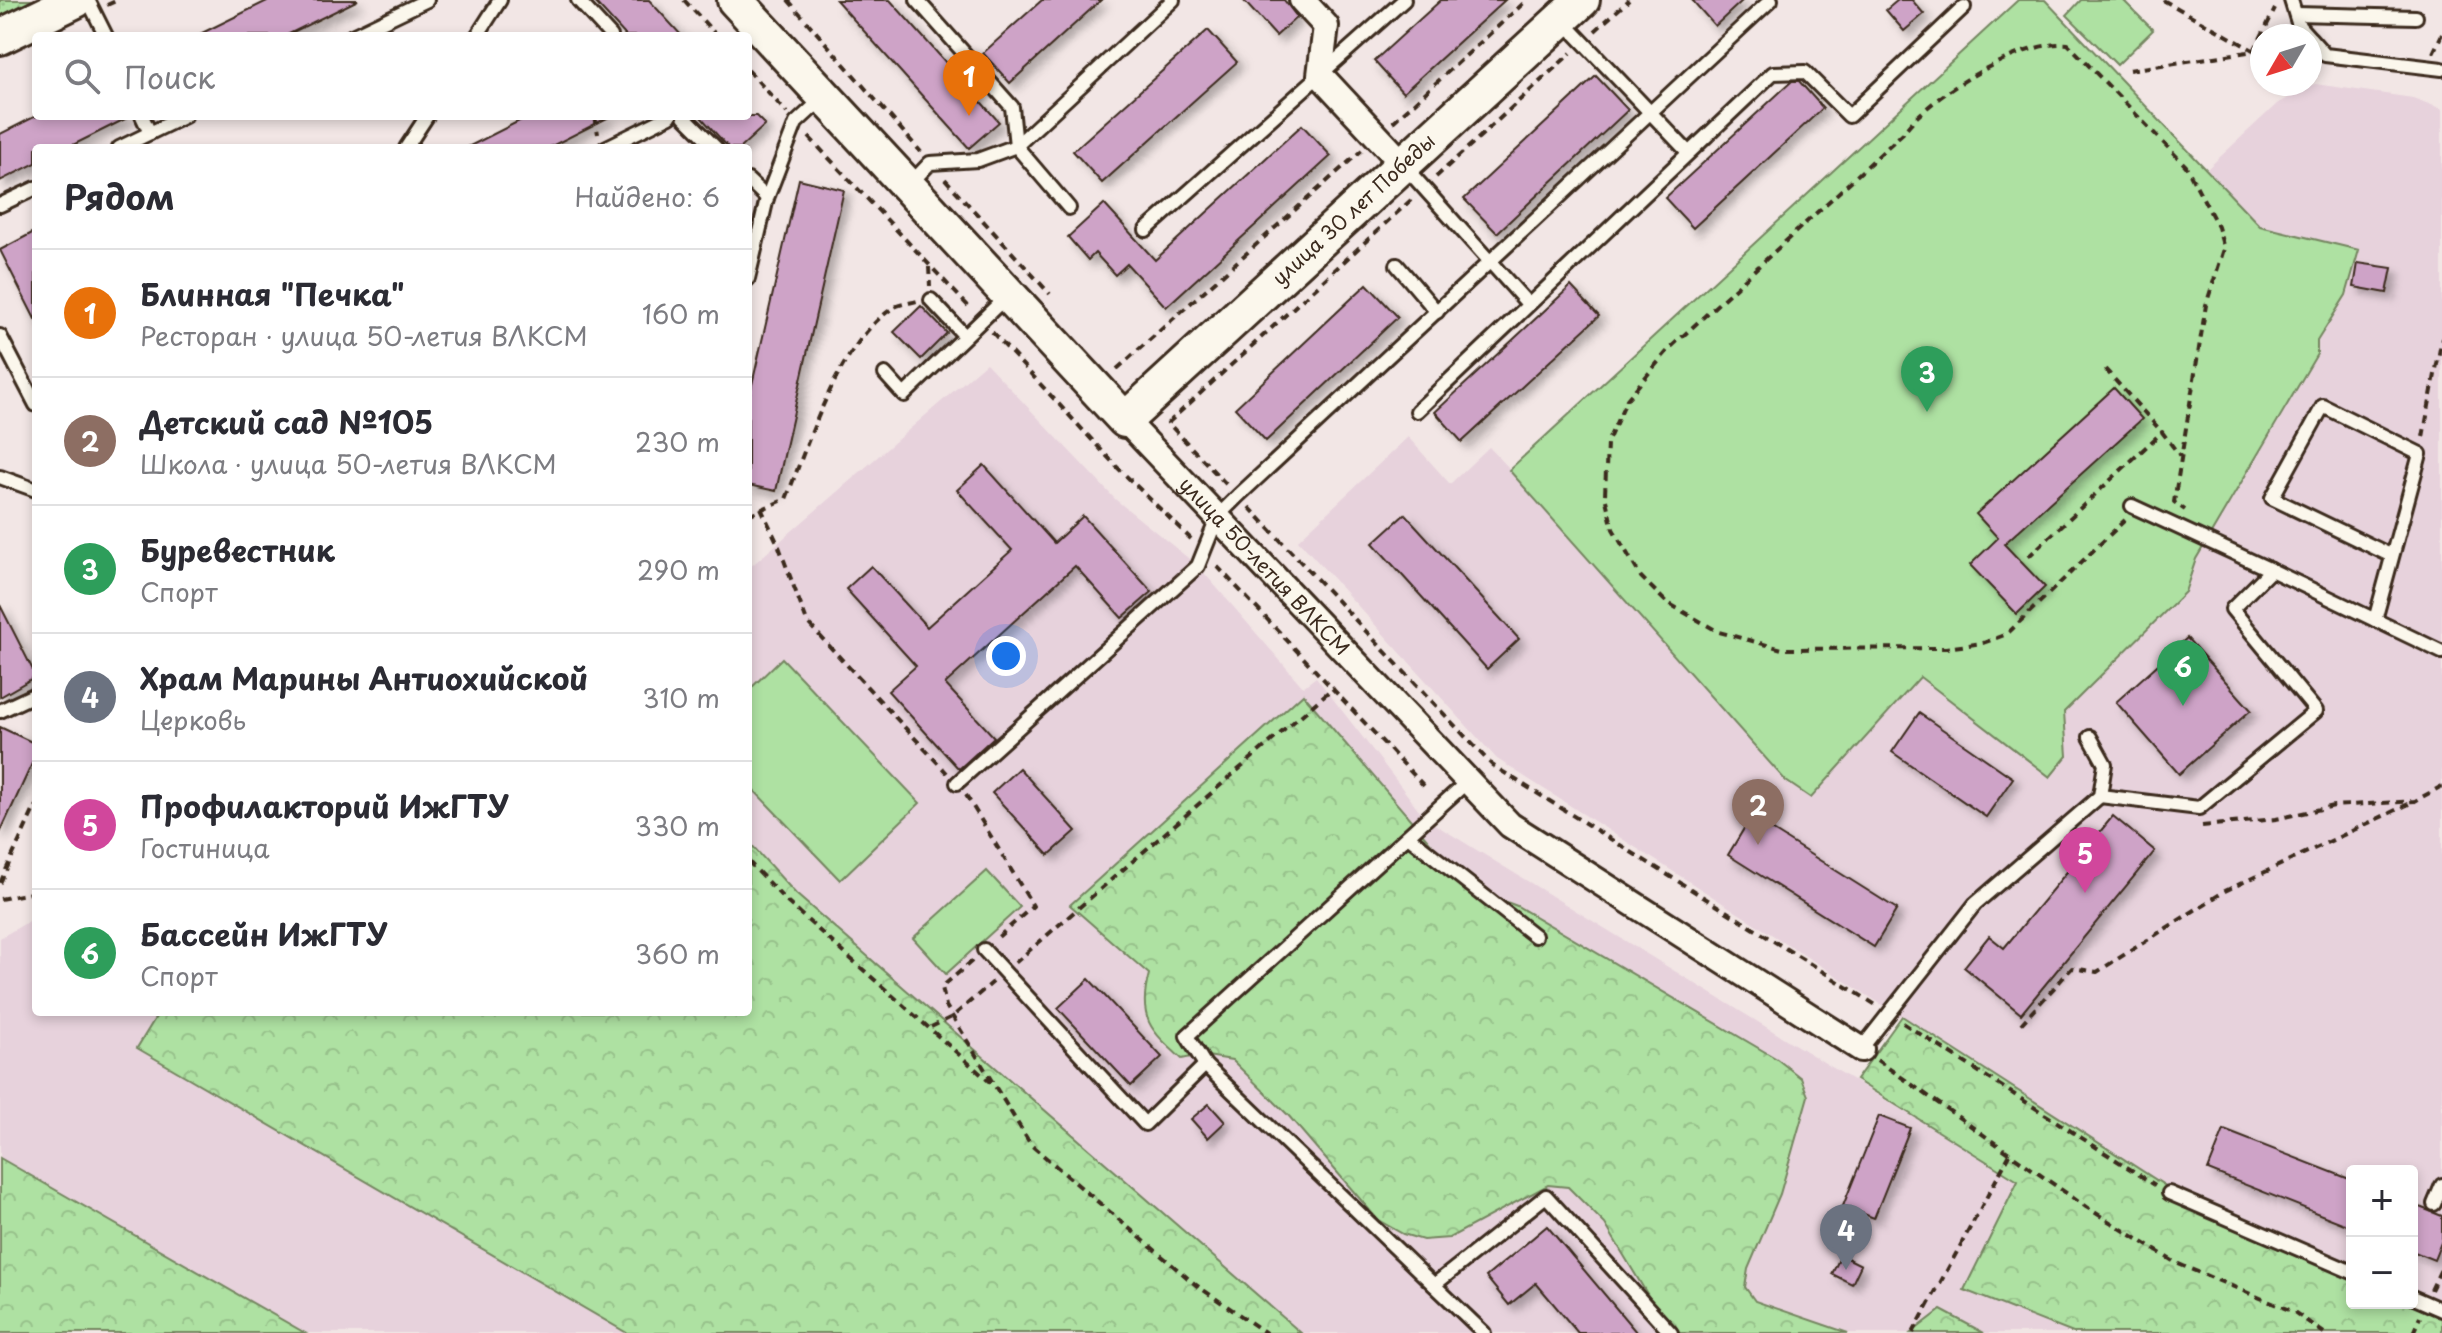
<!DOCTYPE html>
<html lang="ru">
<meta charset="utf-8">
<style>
:root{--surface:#fff;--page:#f2f2f3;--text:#2b2b33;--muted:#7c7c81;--line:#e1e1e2;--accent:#7c3aed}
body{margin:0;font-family:"Playpen Sans",sans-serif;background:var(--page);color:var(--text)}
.controls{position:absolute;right:24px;bottom:24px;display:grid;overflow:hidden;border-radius:8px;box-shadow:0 4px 12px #0003}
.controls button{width:72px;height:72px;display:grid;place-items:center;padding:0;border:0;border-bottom:2px solid var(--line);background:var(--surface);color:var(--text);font:40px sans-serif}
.compass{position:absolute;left:2250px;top:24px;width:72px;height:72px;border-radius:50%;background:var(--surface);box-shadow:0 4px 12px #0003;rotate:231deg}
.you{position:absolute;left:1006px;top:656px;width:28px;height:28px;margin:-20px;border:6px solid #fff;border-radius:50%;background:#1a73e8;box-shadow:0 0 0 12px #1a73e833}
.badge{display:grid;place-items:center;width:52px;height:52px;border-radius:50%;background:var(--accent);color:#fff;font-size:26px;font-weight:700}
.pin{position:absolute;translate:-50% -66px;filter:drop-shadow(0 2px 4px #0008)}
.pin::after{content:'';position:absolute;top:42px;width:28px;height:24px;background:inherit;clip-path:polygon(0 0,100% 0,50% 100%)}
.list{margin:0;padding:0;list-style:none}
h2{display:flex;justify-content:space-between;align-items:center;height:104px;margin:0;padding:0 32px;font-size:34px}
h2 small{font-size:26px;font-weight:400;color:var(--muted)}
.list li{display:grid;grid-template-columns:52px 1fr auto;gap:24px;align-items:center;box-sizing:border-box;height:128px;padding:0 32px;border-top:2px solid var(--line)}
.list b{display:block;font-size:30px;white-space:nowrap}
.list p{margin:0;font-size:26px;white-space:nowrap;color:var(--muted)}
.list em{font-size:26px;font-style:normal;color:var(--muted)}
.icon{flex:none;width:44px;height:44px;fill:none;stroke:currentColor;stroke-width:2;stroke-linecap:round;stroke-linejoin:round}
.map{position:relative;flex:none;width:2442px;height:1333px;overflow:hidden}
.search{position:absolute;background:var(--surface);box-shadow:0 4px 12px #0003;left:32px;top:32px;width:720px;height:88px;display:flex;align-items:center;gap:20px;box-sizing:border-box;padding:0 28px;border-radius:8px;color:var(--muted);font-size:30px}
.panel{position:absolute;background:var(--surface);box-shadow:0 4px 12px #0003;left:32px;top:144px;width:720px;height:872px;border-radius:8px}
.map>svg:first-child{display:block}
.built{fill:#e7d2dc}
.grass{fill:url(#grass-dots);stroke:#748660;stroke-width:2}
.forest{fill:url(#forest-crowns);stroke:#748660;stroke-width:2}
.pitch{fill:#aee1a2;stroke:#748660;stroke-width:2}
.building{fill:#cea3c7;stroke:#3b2a1e;stroke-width:2;filter:url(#shadow)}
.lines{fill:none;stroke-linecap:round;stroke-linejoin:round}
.lane-casing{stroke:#3b2a1e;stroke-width:18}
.street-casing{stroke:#3b2a1e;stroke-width:30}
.secondary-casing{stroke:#3b2a1e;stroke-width:40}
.path{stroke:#3b2a1e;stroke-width:4;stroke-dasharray:8 6;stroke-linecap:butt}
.lane{stroke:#fbf7ec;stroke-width:12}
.street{stroke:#fbf7ec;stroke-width:24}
.secondary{stroke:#fbf7ec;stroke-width:34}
.labels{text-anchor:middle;stroke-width:8;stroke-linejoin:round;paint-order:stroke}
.street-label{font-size:20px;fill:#3b2a1e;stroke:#fbf7ec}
</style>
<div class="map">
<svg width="2442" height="1333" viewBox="0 0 2442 1333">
<defs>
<pattern id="grass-dots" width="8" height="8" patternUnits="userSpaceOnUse" patternTransform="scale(2)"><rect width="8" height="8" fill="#aee1a2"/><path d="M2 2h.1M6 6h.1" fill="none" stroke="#97c18b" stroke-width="1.8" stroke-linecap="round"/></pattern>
<pattern id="forest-crowns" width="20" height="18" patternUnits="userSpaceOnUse" patternTransform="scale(2)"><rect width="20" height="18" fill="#aee1a2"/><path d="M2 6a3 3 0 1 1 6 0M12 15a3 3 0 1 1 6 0" fill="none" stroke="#97c18b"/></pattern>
<filter id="shadow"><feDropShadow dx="6" dy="6" stdDeviation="4" flood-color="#0004"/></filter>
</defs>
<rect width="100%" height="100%" fill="#f2e6e5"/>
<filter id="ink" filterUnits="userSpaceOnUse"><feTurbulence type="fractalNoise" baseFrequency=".0125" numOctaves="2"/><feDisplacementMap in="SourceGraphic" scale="16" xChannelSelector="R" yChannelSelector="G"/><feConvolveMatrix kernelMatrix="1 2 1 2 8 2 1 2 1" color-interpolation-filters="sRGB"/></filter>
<g filter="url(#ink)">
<g class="built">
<polygon points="2018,0 2045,0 2206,170 2278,103 2315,84 2413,98 2442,109 2442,1304 2412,1291 2412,1171 2352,1171 2352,1266 2172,1190 1497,759 1298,540 1408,437 1450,484 1489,447 1510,469"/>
<polygon points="986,363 1116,500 1198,566 1303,687 1316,677 1426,819 2018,1181 1964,1290 2073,1333 1301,1333 796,894 748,841 748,569"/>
<polygon points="31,920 36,923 36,1012 159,1012 138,1048 627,1333 305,1333 0,1158 0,938"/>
</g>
<polygon class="grass" points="0,0 45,0 0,22"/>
<g class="forest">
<path d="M1303,694L1469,888L1517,906L1777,1059L1801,1078L1808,1096L1780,1194L1748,1269L1745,1287L1755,1301L1848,1333H1675L1667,1327L1605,1224L1568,1187L1548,1185L1449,1238L1423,1240L1403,1234L1378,1220L1288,1115L1232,1060L1201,1055L1182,1059C1150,1030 1137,1018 1149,974L1070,905Z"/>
<polygon points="748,841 796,894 1301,1333 627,1333 137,1048 159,1012 748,1012"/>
<polygon points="1902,1016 2172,1190 2352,1266 2352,1303 2442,1304 2442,1333 2073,1333 1964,1290 2018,1181 1856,1080"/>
<polygon points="0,1158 305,1333 0,1333"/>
<polygon points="1941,1310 1984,1333 1911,1333"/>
</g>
<g class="pitch">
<polygon points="2018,0 2045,0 2260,226 2359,250 2346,295 2317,341 2317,354 2196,559 2185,592 2064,712 2067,756 2050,777 1920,677 1811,798 1786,781 1509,470"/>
<polygon points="2081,0 2123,0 2153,30 2117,65 2067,15"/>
<polygon points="782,658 920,803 840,880 748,784 748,691"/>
<polygon points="987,871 1020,907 946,974 913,938"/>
</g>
<g class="building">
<polygon points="269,0 358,0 285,36 196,36"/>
<polygon points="593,0 649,0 682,36 626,36"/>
<polygon points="836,0 890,0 999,122 969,148"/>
<polygon points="1042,0 1101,0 1010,83 983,53"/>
<polygon points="1243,0 1284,0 1297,17 1276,36"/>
<polygon points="1441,0 1505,0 1403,93 1374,61"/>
<polygon points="1692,0 1743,0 1715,26"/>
<polygon points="1898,0 1912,0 1924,14 1904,31 1886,10"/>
<polygon points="1208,30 1237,62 1102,183 1073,151"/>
<polygon points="1596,76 1628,110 1497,233 1464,199"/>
<polygon points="1792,81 1799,81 1823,108 1693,228 1665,198"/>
<polygon points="36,116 131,116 67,148 36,148 36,163 0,181 0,134"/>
<polygon points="529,116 611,116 548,148 466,148"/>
<polygon points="700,116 756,116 765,125 740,148 729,148"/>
<polygon points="1302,125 1331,156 1166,307 1127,264 1115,275 1095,253 1088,260 1068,237 1104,204 1155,260"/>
<polygon points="799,179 844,190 776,491 748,485 748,402"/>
<polygon points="36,231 36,321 0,250"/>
<polygon points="2358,263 2392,268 2387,293 2354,287"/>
<polygon points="1367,284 1398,317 1266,441 1235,408"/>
<polygon points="1571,286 1599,316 1462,442 1435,412"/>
<polygon points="921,306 947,333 921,359 894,332"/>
<polygon points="2114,388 2142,419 2004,544 2045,587 2017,614 1970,565 1998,538 1976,514"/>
<polygon points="984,465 1054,543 1083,516 1152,592 1122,618 1075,566 945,684 994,737 959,769 888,691 916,666 846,589 871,566 927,627 1012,550 957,490"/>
<polygon points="1405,514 1519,639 1487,669 1373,543"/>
<polygon points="0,605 36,676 0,697"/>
<polygon points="2187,638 2251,710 2179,774 2116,702"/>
<polygon points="1919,713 2013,778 1986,817 1892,752"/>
<polygon points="0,727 36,744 36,755 0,833"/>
<polygon points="1019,768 1076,831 1049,855 992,793"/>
<polygon points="2113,816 2155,851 2021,1014 1964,967 1989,936 2004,948"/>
<polygon points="1751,817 1897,909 1874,947 1728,855"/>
<polygon points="1089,979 1162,1057 1131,1086 1058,1008"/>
<polygon points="1209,1104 1225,1122 1208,1138 1191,1119"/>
<polygon points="1879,1116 1910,1128 1874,1218 1843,1206"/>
<polygon points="2224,1130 2352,1180 2352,1227 2208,1170"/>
<polygon points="2412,1204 2442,1216 2442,1240 2434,1260 2412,1251"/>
<polygon points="1547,1226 1637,1333 1578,1333 1536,1283 1509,1305 1486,1277"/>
<polygon points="1841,1255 1861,1265 1852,1284 1832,1274"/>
</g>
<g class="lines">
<defs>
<g id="lane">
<polyline points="88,0 106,36"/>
<polyline points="578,0 611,36"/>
<polyline points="917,0 1012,107 1016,146 1069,208"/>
<polyline points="2291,0 2299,26 2308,36"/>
<polyline points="2296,14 2416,17"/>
<polyline points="1563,21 1688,152"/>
<polyline points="352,36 427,0"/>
<polyline points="477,36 500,0"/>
<polyline points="2310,38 2325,55 2442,69"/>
<polyline points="142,116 150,133"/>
<polyline points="684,116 716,148"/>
<polyline points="119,148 185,116"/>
<polyline points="406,148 427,116"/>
<polyline points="605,148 670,116"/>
<polyline points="1405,167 1528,304"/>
<polyline points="748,180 767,198"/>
<polyline points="910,184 930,163 978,160 1016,146 1173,0"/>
<polyline points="0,205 36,188"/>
<polyline points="1146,230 1404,0"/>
<polyline points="1397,265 1437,312"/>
<polyline points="748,279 767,198 796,123 822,99"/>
<polyline points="931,300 965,336"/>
<polyline points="0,336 36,405"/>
<polyline points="885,374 904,395 1006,297"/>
<polyline points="1417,411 1773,73 1805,72 1849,116 1964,7"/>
<polyline points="0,477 36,490"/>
<polyline points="2132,506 2271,570"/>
<polyline points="2375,620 2420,454 2323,406 2272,498 2392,556"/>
<polyline points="0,711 36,694"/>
<polyline points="957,783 1198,566 1218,516 1238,496 1771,0"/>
<polyline points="2100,796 2199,808 2316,711 2232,609 2271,570 2442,652"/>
<polyline points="1408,836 1535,936"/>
<polyline points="984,950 1145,1124 1205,1065 1484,1333"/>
<polyline points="1861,1049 1975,904 2100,796 2105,764 2090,737"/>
<polyline points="1205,1065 1187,1036 1468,781"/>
<polyline points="2169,1193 2352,1272"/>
<polyline points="2434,1204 2442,1185"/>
<polyline points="1434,1285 1546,1196 1671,1333"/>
<polyline points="2412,1297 2442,1310"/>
</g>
<g id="street">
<polyline points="1302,0 1326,26 1320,75 1403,164"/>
<path id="s1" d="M1125,420L1510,825L1861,1049"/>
</g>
<g id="secondary">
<path id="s2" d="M735,0L1125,420L1582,0"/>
<polyline points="0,37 76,0"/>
</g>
</defs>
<use href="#lane" class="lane-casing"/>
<use href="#street" class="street-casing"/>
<use href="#secondary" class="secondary-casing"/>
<g class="path">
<polyline points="684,0 717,36"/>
<polyline points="788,0 921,152"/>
<polyline points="2163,0 2262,55"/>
<polyline points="107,5 118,0"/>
<polyline points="1595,31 1629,0"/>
<polyline points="2433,53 2442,34"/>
<polyline points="748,70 787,113"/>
<polyline points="2129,70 2254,51 2275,9"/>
<polyline points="2310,72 2318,74 2320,69"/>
<polyline points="595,116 598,134"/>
<polyline points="1393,122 1527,0"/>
<polyline points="809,137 970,308"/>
<polyline points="1436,177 1571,53"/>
<polyline points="945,179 1050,294"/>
<polyline points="929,267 930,286"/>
<polyline points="992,332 1117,467 1191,539"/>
<polyline points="1117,369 1362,150"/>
<polyline points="2105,369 2162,432"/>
<polyline points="2423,437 2442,338"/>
<polyline points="1226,484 1168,423 1412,199"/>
<polyline points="1249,507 1492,765 1876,1005"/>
<polyline points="761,508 778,544 807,622 947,773"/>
<path d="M748,515L786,499C809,441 839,343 893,308C899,304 910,303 917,301"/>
<path d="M2125,520L2007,634L1983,643L1946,648L1782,649L1719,632L1666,602L1641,577L1613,529L1605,496L1607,443L1627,399L1670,348L1903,133C1930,95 2021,40 2068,44L2186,166L2218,227L2224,249L2206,305L2174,502L2185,510"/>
<polyline points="2028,557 2162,432 2180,456"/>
<polyline points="1217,566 1426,788"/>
<polyline points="966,795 1033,906 996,939"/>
<polyline points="2202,826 2276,819 2334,806 2415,801 2442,786"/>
<polyline points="748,861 788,903 991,1083"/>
<polyline points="0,883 36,805"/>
<polyline points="0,899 36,892"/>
<polyline points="972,961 942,987 946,1006 1031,1145 1196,1285 1266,1333"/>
<polyline points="1015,963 1334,687"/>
<polyline points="1903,1023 2155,1185"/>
<polyline points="2021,1024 2072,968 2097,972 2225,891 2415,801"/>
<polyline points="931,1027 952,1017 993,982"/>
<polyline points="1877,1060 2086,1207 2176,1263 2294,1312 2324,1333"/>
<polyline points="2431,1290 2442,1267"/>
<polyline points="1913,1333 2010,1154"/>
<polyline points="2413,1333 2420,1317"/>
</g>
<use href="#lane" class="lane"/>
<use href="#street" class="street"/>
<use href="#secondary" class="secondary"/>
</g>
</g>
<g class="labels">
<g class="street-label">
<text dy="7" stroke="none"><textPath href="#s2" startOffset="884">улица 30 лет Победы</textPath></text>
<text dy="7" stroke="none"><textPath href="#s1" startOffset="202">улица 50-летия ВЛКСМ</textPath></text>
</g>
</g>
</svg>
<div class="controls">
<button>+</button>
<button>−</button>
</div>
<svg class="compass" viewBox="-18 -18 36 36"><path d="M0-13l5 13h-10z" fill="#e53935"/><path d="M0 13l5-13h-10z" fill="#7c7c81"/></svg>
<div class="you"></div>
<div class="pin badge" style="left:969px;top:116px;background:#e8710a">1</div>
<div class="pin badge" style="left:1758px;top:845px;background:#8d6e63">2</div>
<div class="pin badge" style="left:1927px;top:412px;background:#2e9e5b">3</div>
<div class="pin badge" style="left:1846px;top:1270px;background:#6b7280">4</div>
<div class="pin badge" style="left:2085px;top:893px;background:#d1479c">5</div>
<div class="pin badge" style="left:2183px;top:706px;background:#2e9e5b">6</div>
<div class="search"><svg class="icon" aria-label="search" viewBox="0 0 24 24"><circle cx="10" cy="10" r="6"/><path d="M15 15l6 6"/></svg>Поиск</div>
<section class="panel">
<h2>Рядом<small>Найдено: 6</small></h2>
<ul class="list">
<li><span class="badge" style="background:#e8710a">1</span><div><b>Блинная &quot;Печка&quot;</b><p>Ресторан · улица 50-летия ВЛКСМ</p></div><em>160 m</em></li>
<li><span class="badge" style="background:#8d6e63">2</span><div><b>Детский сад №105</b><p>Школа · улица 50-летия ВЛКСМ</p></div><em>230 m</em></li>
<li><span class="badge" style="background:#2e9e5b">3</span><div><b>Буревестник</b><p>Спорт</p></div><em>290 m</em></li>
<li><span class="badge" style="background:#6b7280">4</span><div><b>Храм Марины Антиохийской</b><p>Церковь</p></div><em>310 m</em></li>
<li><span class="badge" style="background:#d1479c">5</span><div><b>Профилакторий ИжГТУ</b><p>Гостиница</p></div><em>330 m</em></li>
<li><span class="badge" style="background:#2e9e5b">6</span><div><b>Бассейн ИжГТУ</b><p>Спорт</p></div><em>360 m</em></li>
</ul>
</section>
</div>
